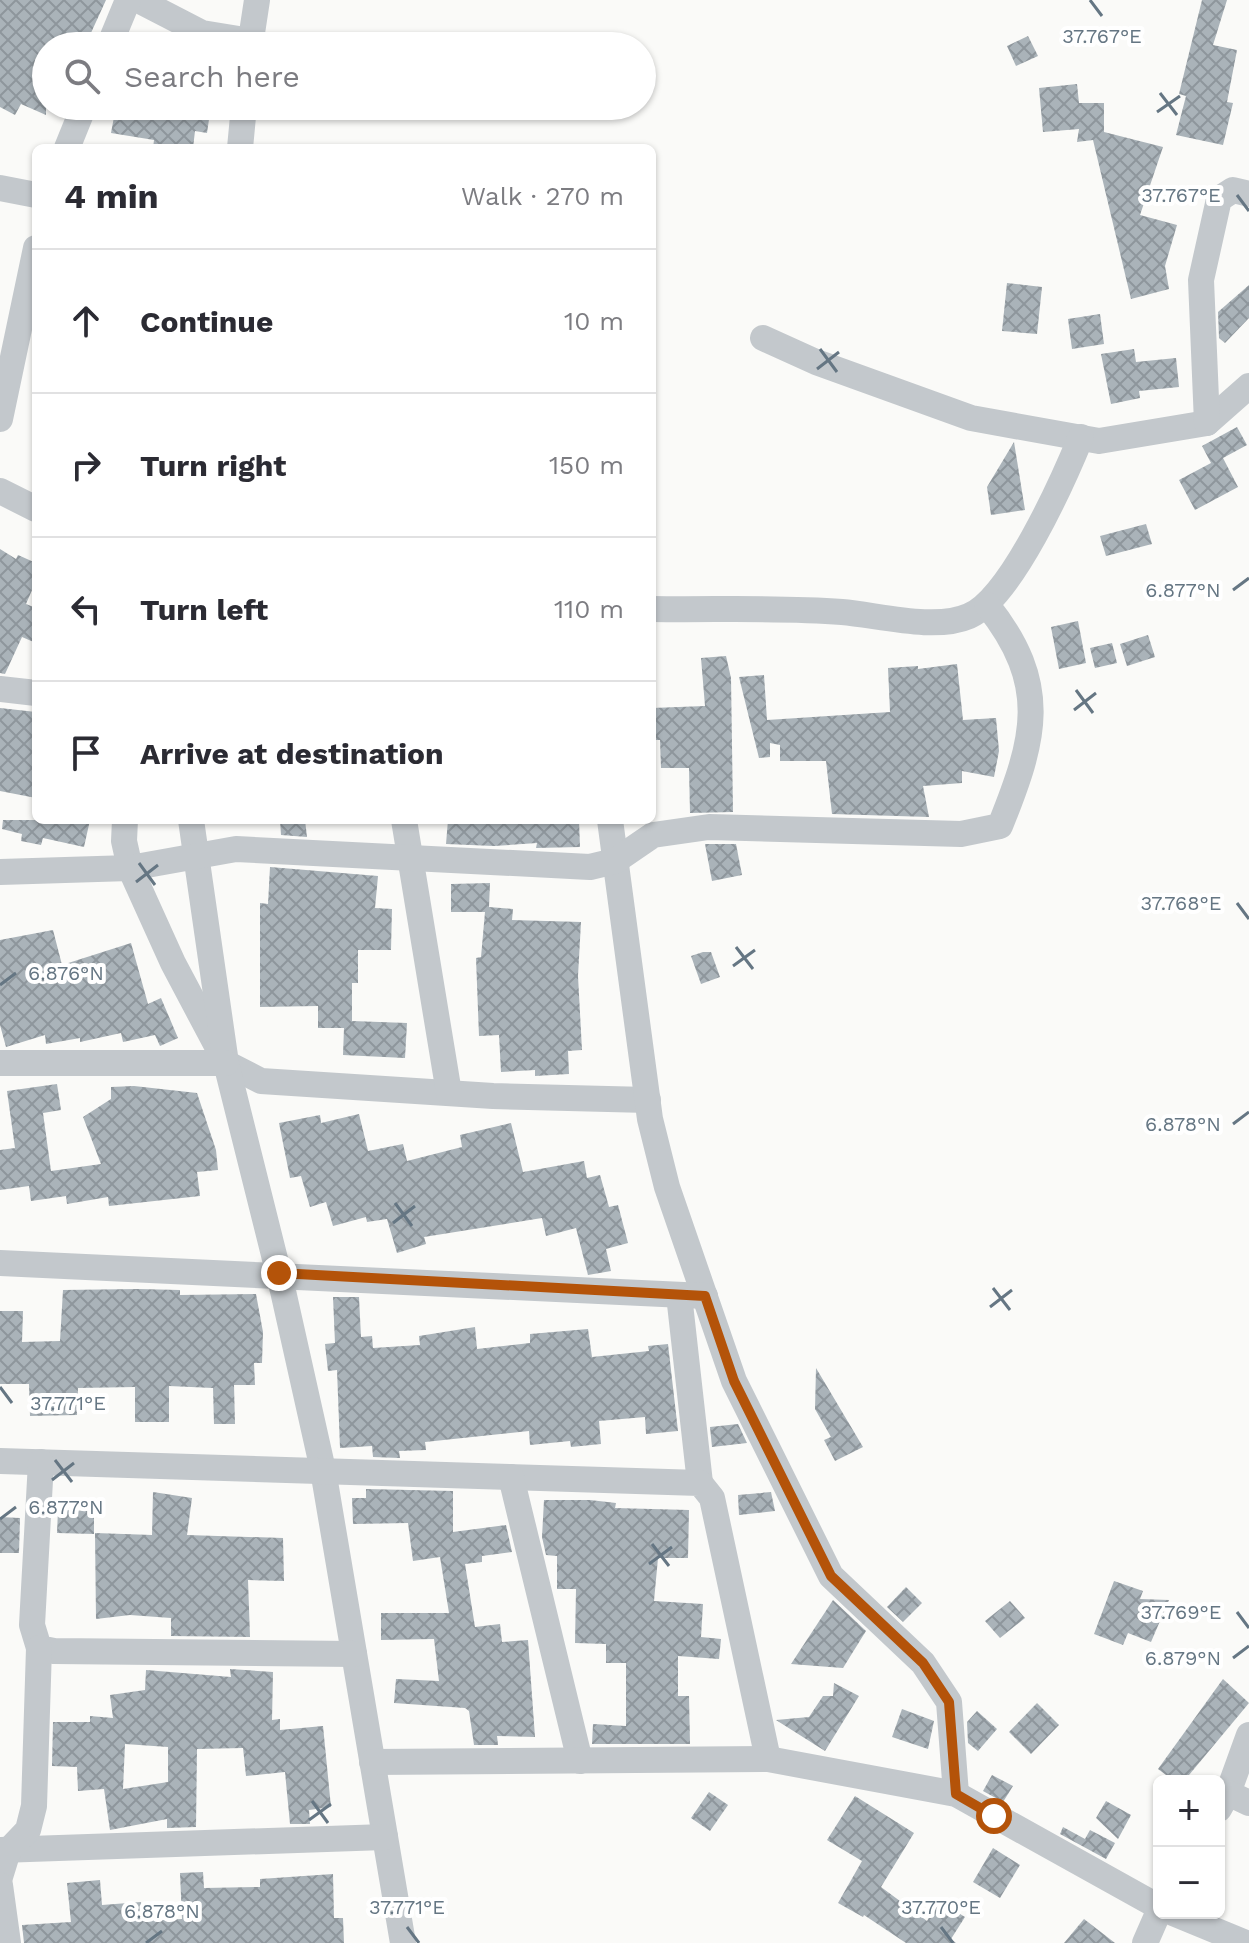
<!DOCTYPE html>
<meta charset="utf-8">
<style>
:root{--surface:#fff;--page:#f2f2f3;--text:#2b2b33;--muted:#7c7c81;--line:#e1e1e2}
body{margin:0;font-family:"Work Sans",sans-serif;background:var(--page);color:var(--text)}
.controls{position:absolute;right:24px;bottom:24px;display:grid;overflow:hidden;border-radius:12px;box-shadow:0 2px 6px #0004}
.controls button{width:72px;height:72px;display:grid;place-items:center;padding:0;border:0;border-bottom:2px solid var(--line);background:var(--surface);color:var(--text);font:40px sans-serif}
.stop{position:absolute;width:24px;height:24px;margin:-18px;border:6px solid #b45309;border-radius:50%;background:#fff}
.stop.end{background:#b45309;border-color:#fff;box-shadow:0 2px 8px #0008}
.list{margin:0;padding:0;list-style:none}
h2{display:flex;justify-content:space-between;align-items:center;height:104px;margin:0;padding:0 32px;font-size:34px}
h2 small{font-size:26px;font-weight:400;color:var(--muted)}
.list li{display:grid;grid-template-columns:52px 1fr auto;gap:24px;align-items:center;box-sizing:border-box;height:144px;padding:0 32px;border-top:2px solid var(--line)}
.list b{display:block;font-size:30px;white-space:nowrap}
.list em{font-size:26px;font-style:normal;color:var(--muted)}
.icon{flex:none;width:44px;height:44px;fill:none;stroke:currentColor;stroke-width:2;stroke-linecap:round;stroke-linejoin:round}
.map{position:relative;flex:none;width:1249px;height:1943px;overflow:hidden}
.search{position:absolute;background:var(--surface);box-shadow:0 2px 6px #0004;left:32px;top:32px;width:624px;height:88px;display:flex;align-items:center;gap:20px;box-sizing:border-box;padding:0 28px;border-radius:44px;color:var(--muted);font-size:30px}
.panel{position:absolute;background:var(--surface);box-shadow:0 2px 6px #0004;left:32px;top:144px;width:624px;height:680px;border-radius:12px}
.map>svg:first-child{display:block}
.building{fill:url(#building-cross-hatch);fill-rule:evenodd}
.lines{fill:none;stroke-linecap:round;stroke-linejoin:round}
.minor{stroke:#c3c8cc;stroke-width:26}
.route{stroke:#b45309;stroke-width:10}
.ticks{fill:none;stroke:#657683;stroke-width:3}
.ticks-label{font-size:20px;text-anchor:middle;fill:#657683;stroke:#fff;stroke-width:8;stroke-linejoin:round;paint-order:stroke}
</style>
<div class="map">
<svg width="1249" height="1943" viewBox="0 0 1249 1943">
<defs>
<pattern id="building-cross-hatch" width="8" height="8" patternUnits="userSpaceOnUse" patternTransform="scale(2)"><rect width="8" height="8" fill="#aab3b9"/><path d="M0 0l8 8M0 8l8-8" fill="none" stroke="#8e969c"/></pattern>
</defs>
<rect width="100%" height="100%" fill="#fafaf8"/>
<g class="building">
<polygon points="0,0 106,0 85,46 46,46 46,115 21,104 15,115 0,107"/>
<polygon points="1202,0 1227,0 1213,45 1237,50 1227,102 1233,103 1223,145 1176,135 1186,96 1179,94"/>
<polygon points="1028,36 1038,56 1016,66 1007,46"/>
<polygon points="1077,84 1079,103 1104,103 1104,132 1163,147 1140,215 1177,225 1165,266 1169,289 1131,299 1093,140 1077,142 1079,129 1043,132 1039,88"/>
<polygon points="116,106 211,106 207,133 195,131 193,148 153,148 154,140 111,133"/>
<polygon points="1007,283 1042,287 1037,334 1002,331"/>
<polygon points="1249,285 1249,318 1225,343 1219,338 1218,312"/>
<polygon points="1100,314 1104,344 1072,349 1068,319"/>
<polygon points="1134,349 1136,362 1176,358 1179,387 1139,391 1140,398 1111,404 1101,354"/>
<polygon points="1237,427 1247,445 1223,458 1238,487 1195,510 1179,480 1211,463 1202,446"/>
<polygon points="1014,442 1025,510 991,515 987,487"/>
<polygon points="1146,524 1152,544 1106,556 1100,536"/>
<polygon points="0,549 16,559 18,555 36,563 36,581 26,604 36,608 36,643 22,637 5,674 0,673"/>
<polygon points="1078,621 1086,663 1059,669 1051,627"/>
<polygon points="1148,635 1155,657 1127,666 1120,644"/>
<polygon points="1112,643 1117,663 1095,668 1090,648"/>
<polygon points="726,656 731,678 733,812 690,813 689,768 661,768 660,740 652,740 652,708 705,706 701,658"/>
<polygon points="957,664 963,720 996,718 999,751 994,777 962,771 962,783 923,786 929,817 832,814 826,761 780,761 780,745 770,743 770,757 759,758 739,677 764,675 767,720 890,712 888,668 918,666 918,669"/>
<polygon points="0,708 36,712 36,798 0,791"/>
<polygon points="3,820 90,820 84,847 43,838 41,845 21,841 22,834 2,829"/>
<polygon points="280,820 305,820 307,837 281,835"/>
<polygon points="448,820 579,820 580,847 536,848 537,843 494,846 446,844"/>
<polygon points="705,844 736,844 742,875 712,881"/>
<polygon points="270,867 378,876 375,908 392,909 391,950 358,950 358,983 352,983 352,1021 407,1023 405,1058 343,1055 344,1028 318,1028 318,1006 260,1007 260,903 268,904"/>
<polygon points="490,883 489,907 513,909 512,920 581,922 578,976 582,1050 568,1051 569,1074 535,1076 535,1070 501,1072 499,1035 479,1036 476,958 481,957 485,912 451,912 451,884"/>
<polygon points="53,930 62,965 131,943 148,1004 161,998 178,1038 160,1046 155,1035 123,1042 121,1033 80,1042 80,1038 46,1044 45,1035 6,1047 0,1025 0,940"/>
<polygon points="703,952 711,952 720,977 701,984 691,956"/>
<polygon points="57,1084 61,1110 43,1113 51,1171 101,1164 83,1117 111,1099 111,1087 134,1086 197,1093 216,1150 218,1170 197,1172 200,1196 109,1206 108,1197 67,1204 66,1196 31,1201 29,1186 0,1190 0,1150 15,1148 7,1091"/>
<polygon points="359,1114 368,1151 403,1144 407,1161 462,1147 460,1135 511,1123 523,1172 584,1161 587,1178 600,1175 609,1207 618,1205 628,1243 606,1249 611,1271 588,1275 576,1228 546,1236 542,1218 424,1237 426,1244 397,1253 387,1219 367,1222 366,1217 333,1226 326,1202 310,1207 301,1176 290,1178 279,1123 320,1115 321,1123"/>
<polygon points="138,1289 180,1290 180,1295 256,1294 263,1332 262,1363 254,1363 255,1385 234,1385 235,1424 214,1424 213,1388 169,1386 169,1422 135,1422 135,1387 78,1388 77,1415 30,1416 29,1384 0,1384 0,1311 23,1311 22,1342 60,1341 63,1290"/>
<polygon points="333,1297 359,1297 361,1337 372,1336 373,1348 420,1345 419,1336 475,1327 477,1349 530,1343 530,1334 588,1329 592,1357 649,1351 648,1346 668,1344 678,1431 646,1434 645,1417 599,1421 601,1444 571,1447 570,1441 530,1445 529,1431 425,1442 426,1450 399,1451 400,1458 373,1457 372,1446 340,1448 337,1370 328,1371 325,1344 335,1343"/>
<polygon points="816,1368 863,1447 835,1461 824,1440 831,1437 815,1409"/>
<polygon points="738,1424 747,1443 712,1447 710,1427"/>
<polygon points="366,1489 453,1491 453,1532 506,1525 512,1552 482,1556 482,1562 465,1564 475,1627 500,1624 502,1642 528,1640 535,1737 497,1736 498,1745 474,1745 469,1711 465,1708 394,1703 396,1679 439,1681 434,1639 381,1640 381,1613 449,1613 440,1557 413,1561 408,1523 353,1524 352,1498 366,1498"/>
<polygon points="153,1492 192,1498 187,1535 283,1538 284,1581 248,1580 250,1637 171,1636 171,1618 130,1615 96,1619 95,1533 152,1535"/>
<polygon points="771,1492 775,1511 739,1515 738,1495"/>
<polygon points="544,1500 590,1500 616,1503 615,1508 689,1510 688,1558 658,1558 654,1601 703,1604 701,1637 721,1639 719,1659 678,1656 678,1696 689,1696 690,1744 592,1744 593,1724 626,1726 626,1663 606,1663 606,1644 575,1643 576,1589 557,1589 557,1556 546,1555 542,1537"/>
<polygon points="58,1510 94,1511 94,1534 57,1533"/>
<polygon points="0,1517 20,1518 19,1553 0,1553"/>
<polygon points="1114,1581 1143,1591 1140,1599 1169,1600 1151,1642 1128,1633 1123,1645 1094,1634"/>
<polygon points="906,1587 922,1603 903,1622 887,1607"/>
<polygon points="833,1600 866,1631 843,1668 791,1664"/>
<polygon points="1010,1601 1025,1618 1000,1638 985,1621"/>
<path d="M230,1669L273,1672L272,1720L280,1719V1730L323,1726L331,1807L309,1810L310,1824H290L285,1772L246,1776L243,1748L197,1749L196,1827L167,1828V1819L110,1830L104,1789L78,1791L77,1767L52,1766L53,1722H90V1716L113,1718L110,1695L145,1690L146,1670L231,1677ZM125,1744L168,1747V1782L123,1789Z"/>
<polygon points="1223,1679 1249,1703 1184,1781 1174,1781 1158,1769"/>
<polygon points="834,1683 859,1696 825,1751 776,1720 809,1717 823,1696 833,1696"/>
<polygon points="1037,1703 1059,1725 1031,1754 1009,1732"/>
<polygon points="902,1709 934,1721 928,1749 892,1737"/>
<polygon points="977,1711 997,1729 978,1751 968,1743 967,1722"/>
<polygon points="992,1775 1013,1786 1003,1802 983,1791"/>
<polygon points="709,1792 728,1805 710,1831 691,1818"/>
<polygon points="855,1796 914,1833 881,1887 927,1921 939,1901 965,1917 951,1939 956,1943 906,1943 864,1915 863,1917 838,1903 862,1861 827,1840"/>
<polygon points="1106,1801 1131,1815 1118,1839 1096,1818"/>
<polygon points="1063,1827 1085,1839 1090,1830 1115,1843 1106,1859 1060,1834"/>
<polygon points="993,1848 1020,1865 1000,1898 973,1882"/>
<polygon points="203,1872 204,1888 260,1887 260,1879 333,1874 334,1918 343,1918 344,1943 24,1943 22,1925 71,1922 67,1883 100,1880 102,1905 141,1902 143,1921 182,1919 180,1873"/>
<polygon points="1084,1919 1115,1943 1064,1943"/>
</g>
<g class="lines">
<g class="minor">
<polyline points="138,0 202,33 251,41"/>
<polyline points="109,46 128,0"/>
<polyline points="250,46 257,0"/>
<polyline points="67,148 84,106"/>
<polyline points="240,148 244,106"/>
<polyline points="0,188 36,195"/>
<polyline points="763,338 816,362 971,418 1099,441 1207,423 1249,386"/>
<polyline points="0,419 36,248"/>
<polyline points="1207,423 1201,280 1219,199 1233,190 1249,194"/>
<polyline points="0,491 36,509"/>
<path d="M652,609C715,610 779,607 842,612C878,615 935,631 969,616C1011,598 1063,481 1081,437"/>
<polyline points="0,689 36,693"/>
<polyline points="125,820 124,841 130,868 173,963 226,1063 261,1081 493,1096 648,1100"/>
<polyline points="191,820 226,1063 283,1291 323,1470 403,1943"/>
<polyline points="404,820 449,1093"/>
<polyline points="610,820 650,1119 667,1187 734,1381 831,1576 923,1663 949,1702 956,1794"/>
<path d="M0,872L130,868L236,849L590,867L615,861L653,835L709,827L961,834L1000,826C1035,739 1051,685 987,605"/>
<polyline points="0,1063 226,1063"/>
<polyline points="0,1263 705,1296"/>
<polyline points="679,1295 700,1483"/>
<polyline points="0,1461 700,1483 712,1498 768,1759"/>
<polyline points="41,1462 32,1625 39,1648 54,1651 354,1654"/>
<polyline points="511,1477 580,1761"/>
<polyline points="372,1762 768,1759 956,1794 1159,1907"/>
<polyline points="1228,1793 1249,1735"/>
<polyline points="1219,1809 1228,1793 1249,1803"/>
<polyline points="0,1850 385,1837"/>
<polyline points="0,1877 8,1851 28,1830 34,1806 39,1648"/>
<polyline points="0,1885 8,1943"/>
<polyline points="1173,1913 1246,1943"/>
<polyline points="1145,1943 1159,1911"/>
</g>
</g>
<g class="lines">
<polyline class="route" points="279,1273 705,1296 734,1381 831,1576 923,1663 949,1702 956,1794 994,1816"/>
</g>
<path class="ticks" d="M1090,0L1102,16M1160,93L1177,115M1157,112L1180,96M1237,195L1249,211M820,349L837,372M817,369L839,352M1233,590L1249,578M1076,690L1093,713M1074,710L1096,693M139,863L155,885M136,882L158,865M1237,903L1249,919M736,947L753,969M733,966L755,950M0,985L16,973M1233,1124L1249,1112M395,1203L412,1226M393,1223L415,1206M993,1288L1010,1310M990,1307L1012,1290M0,1387L12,1403M55,1460L72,1482M52,1480L74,1463M0,1519L16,1507M652,1544L669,1566M649,1564L672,1547M1237,1612L1249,1628M1233,1658L1249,1646M312,1801L328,1823M309,1820L331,1804M407,1927L419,1943M941,1927L953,1943M146,1943L162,1931"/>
<g class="ticks-label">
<text x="1102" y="43">37.767°E</text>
<text x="1181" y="202">37.767°E</text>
<text x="1183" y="597">6.877°N</text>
<text x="1181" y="910">37.768°E</text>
<text x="66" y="980">6.876°N</text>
<text x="1183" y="1131">6.878°N</text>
<text x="68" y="1410">37.771°E</text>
<text x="66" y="1514">6.877°N</text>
<text x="1181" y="1619">37.769°E</text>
<text x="1183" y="1665">6.879°N</text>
<text x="407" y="1914">37.771°E</text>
<text x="941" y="1914">37.770°E</text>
<text x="162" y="1918">6.878°N</text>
</g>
</svg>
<div class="controls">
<button>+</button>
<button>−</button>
</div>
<div class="stop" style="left:994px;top:1816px"></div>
<div class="stop end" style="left:279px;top:1273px"></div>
<div class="search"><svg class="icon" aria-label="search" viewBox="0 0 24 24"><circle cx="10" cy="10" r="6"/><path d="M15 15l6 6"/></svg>Search here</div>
<section class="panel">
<h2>4 min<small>Walk · 270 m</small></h2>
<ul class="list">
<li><svg class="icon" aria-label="ahead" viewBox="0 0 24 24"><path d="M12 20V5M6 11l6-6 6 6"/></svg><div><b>Continue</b></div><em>10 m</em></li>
<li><svg class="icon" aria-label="right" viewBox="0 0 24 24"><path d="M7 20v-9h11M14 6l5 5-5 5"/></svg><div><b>Turn right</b></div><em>150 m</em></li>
<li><svg class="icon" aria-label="left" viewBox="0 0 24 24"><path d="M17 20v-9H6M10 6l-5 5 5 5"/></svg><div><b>Turn left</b></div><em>110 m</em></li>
<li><svg class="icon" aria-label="arrive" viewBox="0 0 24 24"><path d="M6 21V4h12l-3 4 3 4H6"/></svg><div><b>Arrive at destination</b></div></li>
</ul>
</section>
</div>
